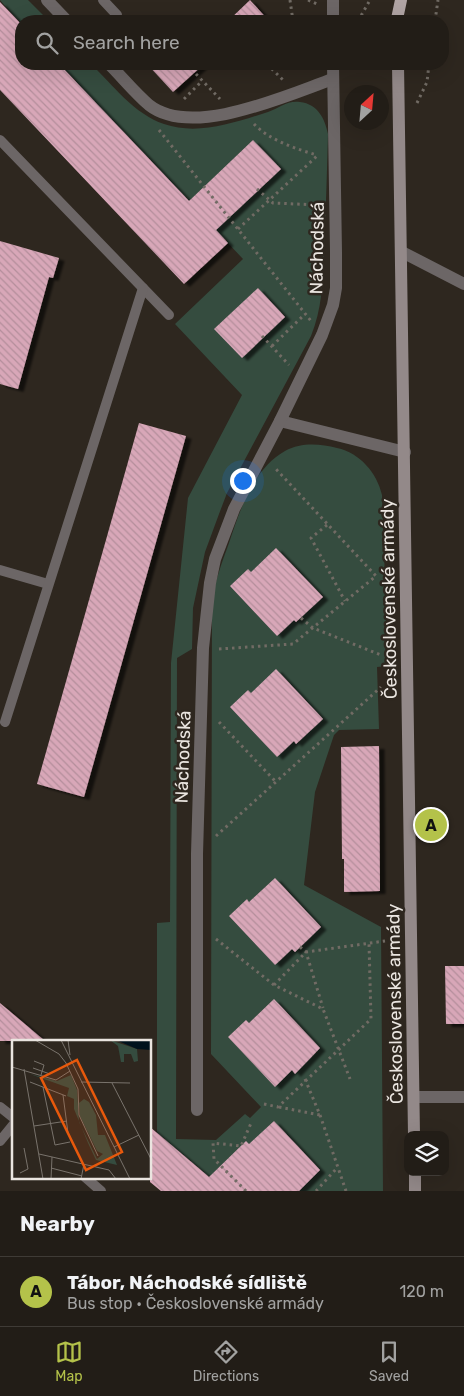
<!DOCTYPE html>
<meta charset="utf-8">
<style>
:root{--surface:#221d17;--page:#2e2a24;--text:#f1f3f6;--muted:#a2a2a1;--line:#3f3b36;--accent:#b4c24a}
body{margin:0;font-family:Rubik,sans-serif;background:var(--page);color:var(--text)}
.controls{position:absolute;right:15px;bottom:15px;display:grid;overflow:hidden;border-radius:10px;box-shadow:0 5px 20px #0002}
.controls button{width:45px;height:45px;display:grid;place-items:center;padding:0;border:0;border-bottom:1px solid var(--line);background:var(--surface);color:var(--text);font:25px sans-serif}
.compass{position:absolute;left:344px;top:85px;width:45px;height:45px;border-radius:50%;background:var(--surface);box-shadow:0 5px 20px #0002;rotate:26deg}
.you{position:absolute;left:242px;top:480px;width:18px;height:18px;margin:-12px;border:4px solid #fff;border-radius:50%;background:#1a73e8;box-shadow:0 0 0 8px #1a73e833}
.badge{display:grid;place-items:center;width:32px;height:32px;border-radius:50%;background:var(--accent);color:#111;font-size:16px;font-weight:700}
.pin{position:absolute;translate:-50% -50%;border:2px solid #fff;box-shadow:0 1px 5px #0006}
.list{margin:0;padding:0;list-style:none}
h2{display:flex;justify-content:space-between;align-items:center;height:65px;margin:0;padding:0 20px;font-size:21px}
h2 small{font-size:16px;font-weight:400;color:var(--muted)}
.list li{display:grid;grid-template-columns:32px 1fr auto;gap:15px;align-items:center;box-sizing:border-box;height:70px;padding:0 20px;border-top:1px solid var(--line)}
.list b{display:block;font-size:19px;white-space:nowrap}
.list p{margin:0;font-size:16px;white-space:nowrap;color:var(--muted)}
.list em{font-size:16px;font-style:normal;color:var(--muted)}
.icon{flex:none;width:28px;height:28px;fill:none;stroke:currentColor;stroke-width:2;stroke-linecap:round;stroke-linejoin:round}
.map{position:relative;flex:none;width:464px;height:1191px;overflow:hidden}
.search{position:absolute;background:var(--surface);box-shadow:0 5px 20px #0002;left:15px;right:15px;top:15px;height:55px;display:flex;align-items:center;gap:12px;box-sizing:border-box;padding:0 18px;border-radius:20px;color:var(--muted);font-size:19px}
.sheet{height:135px;background:var(--surface)}
nav{display:flex;justify-content:space-around;align-items:center;box-sizing:border-box;height:70px;border-top:1px solid var(--line);background:var(--surface);font-size:14px;color:var(--muted)}
nav a{display:grid;justify-items:center;gap:2px}
nav .on{color:var(--accent)}
.map>svg:first-child{display:block}
.green{fill:#354c3f}
.building{fill:url(#building-back-hatch);filter:url(#shadow)}
.lines{fill:none;stroke-linecap:round;stroke-linejoin:round}
.path{stroke:#716b64;stroke-width:3;stroke-dasharray:2.5 4;stroke-linecap:butt}
.service{stroke:#6c6666;stroke-width:10}
.minor{stroke:#6c6666;stroke-width:12}
.secondary{stroke:#938989;stroke-width:12}
.primary{stroke:#b0a4a4;stroke-width:12}
.labels{text-anchor:middle;stroke-width:5;stroke-linejoin:round;paint-order:stroke}
.street-label{font-size:18px;fill:#eae5e0;stroke:#2e271f}
.inset-road{fill:none;stroke:#79736c;stroke-width:1}
.view{fill:#e8590c;fill-opacity:0.15;stroke:#e8590c;stroke-width:2.5}
.inset-edge{fill:none;stroke:#eae5e0;stroke-width:2.5}
</style>
<div class="map">
<svg width="464" height="1191" viewBox="0 0 464 1191">
<defs>
<pattern id="building-back-hatch" width="6" height="6" patternUnits="userSpaceOnUse" patternTransform="scale(1.25)"><rect width="6" height="6" fill="#d8a7b8"/><path d="M-1 5l2 2M0 0l6 6M5-1l2 2" fill="none" stroke="#b48e9b"/></pattern>
<filter id="shadow"><feDropShadow dx="5.5" dy="3" stdDeviation="1" flood-color="#0009"/></filter>
</defs>
<rect width="100%" height="100%" fill="#2e271f"/>
<g class="green">
<polygon points="0,0 28,0 49,21 21,21 21,24"/>
<path d="M59,64H91C113,85 134,114 164,124C198,136 236,122 268,112C279,108 288,100 300,102C318,104 325,119 328,134C327,171 326,208 324,245C323,276 323,307 311,336L227,493L219,514L205,552L193,608L192,649L177,658L176,1139L216,1140L245,1114L250,1118L261,1107L211,1054L212,601C215,581 222,562 229,543C240,510 253,469 285,451C302,442 320,444 337,448C360,453 377,473 382,495L388,666L377,667L379,729L339,730L334,735L315,792L304,885L381,927L383,1191H226L157,1133V923L170,922L171,663L188,498L242,395L175,324L243,259Z"/>
</g>
<g class="building">
<polygon points="250,0 269,21 228,21"/>
<polygon points="0,2 21,24 21,64 59,64 189,201 253,140 281,169 216,230 228,243 184,284 0,90"/>
<polygon points="147,64 204,64 173,92"/>
<polygon points="0,241 59,258 53,278 49,277 18,389 0,384"/>
<polygon points="258,288 285,317 242,358 214,329"/>
<polygon points="139,423 186,436 84,797 37,784"/>
<polygon points="276,548 323,597 296,622 294,620 277,636 230,586 248,569 251,572"/>
<polygon points="276,669 323,719 296,744 294,741 277,757 230,707 248,690 251,693"/>
<polygon points="379,746 380,891 344,892 344,859 342,859 341,747"/>
<polygon points="275,878 321,927 295,952 292,949 275,965 229,916 247,899 249,902"/>
<polygon points="445,966 464,966 464,1024 446,1024"/>
<polygon points="274,999 320,1048 295,1074 292,1070 275,1087 228,1037 246,1020 249,1023"/>
<polygon points="0,1003 45,1041 0,1041"/>
<polygon points="274,1121 320,1170 299,1191 161,1191 150,1182 150,1127 209,1177 246,1141 249,1144"/>
</g>
<g class="lines">
<g class="path">
<polyline points="290,0 293,21"/>
<polyline points="308,0 317,4"/>
<polyline points="358,21 370,0"/>
<polyline points="435,21 438,0"/>
<polyline points="267,64 283,80"/>
<polyline points="196,74 220,99"/>
<polyline points="184,99 202,81"/>
<polyline points="417,103 427,82 429,64"/>
<path d="M254,124C269,140 296,149 317,155"/>
<polyline points="159,130 311,321"/>
<polyline points="257,189 273,203 318,205"/>
<polyline points="238,229 317,156"/>
<polyline points="262,336 289,365"/>
<polyline points="272,346 305,314"/>
<polyline points="327,525 311,538 345,601"/>
<polyline points="301,618 313,628 381,655"/>
<polyline points="219,649 293,644 376,576 275,468"/>
<polyline points="219,722 276,782"/>
<polyline points="216,836 381,687"/>
<polyline points="216,939 274,985 323,1009 350,1079"/>
<polyline points="300,947 306,952 323,1008"/>
<polyline points="274,985 306,952 385,941"/>
<polyline points="305,1079 320,1115 346,1191"/>
<polyline points="264,1104 278,1107 371,1019 369,943"/>
<polyline points="279,1107 320,1115"/>
<polyline points="246,1191 214,1159 213,1143 241,1146 252,1121"/>
<polyline points="316,1191 337,1168"/>
</g>
<g class="service">
<polyline points="103,0 117,15"/>
<polyline points="0,140 169,315"/>
<polyline points="0,570 48,584"/>
<polyline points="5,722 143,288"/>
<polyline points="0,1107 14,1118"/>
<polyline points="0,1141 14,1124"/>
<polyline points="85,1177 101,1191"/>
</g>
<g class="minor">
<polyline points="47,0 67,21"/>
<polyline points="333,21 333,0"/>
<path d="M109,64C122,77 135,93 149,105C192,139 287,95 333,79"/>
<polyline points="402,252 464,284"/>
<polyline points="280,421 405,452"/>
<polyline points="414,1097 464,1097"/>
<polyline points="197,1110 197,854 203,648 210,583 215,559 234,509 280,421 322,335 333,305 336,288 336,252 333,64"/>
</g>
<g class="secondary">
<polyline points="398,64 414,1135"/>
<polyline points="415,1172 415,1191"/>
</g>
<polyline class="primary" points="397,19 401,0"/>
</g>
<g class="labels">
<g class="street-label">
<text transform="translate(317 248) rotate(-89)" y="6">Náchodská</text>
<text transform="translate(389 599) rotate(-91)" y="6">Československé armády</text>
<text transform="translate(183 757) rotate(-88)" y="6">Náchodská</text>
<text transform="translate(395 1004) rotate(-91)" y="6">Československé armády</text>
</g>
</g>
<g transform="translate(12 1040)">
<rect width="139" height="139" fill="#2e271f"/>
<path d="M18,34L45,41L59,35L65,50L67,82L85,119L91,114L85,111L68,76L67,63L72,59L77,62L84,75L86,95H93L105,125L84,120L76,103L62,69V59L55,56L57,48Z" fill="#354c3f"/>
<path d="M98,0L125,9L126,21L122,22L119,14H112V22H109L106,6Z" fill="#354c3f"/>
<path d="M104,0H139V10L125,9Z" fill="#00121d"/>
<path class="inset-road" d="M23,0L47,14L54,23L66,49L67,75L86,116M49,0L118,139M56,0L58,15M22,21L32,25L29,35M0,27L44,40L58,31M21,28L38,34M12,29L31,139M18,42L54,56M69,42L118,43M100,43L139,119M31,47L43,105L58,102M51,55L56,93M22,86L55,81M102,107L127,95M27,114L97,130L104,139M39,128L70,136M8,133L16,129L12,108M39,139L40,117M69,139L72,124"/>
<path class="view" d="M65,20L110,112L74,130L29,38Z"/>
<rect width="139" height="139" class="inset-edge"/>
</g>
</svg>
<div class="controls">
<button><svg class="icon" aria-label="layers" viewBox="0 0 24 24"><path d="M12 4l9 5-9 5-9-5zM3 14l9 5 9-5"/></svg></button>
</div>
<svg class="compass" viewBox="-18 -18 36 36"><path d="M0-13l5 13h-10z" fill="#e53935"/><path d="M0 13l5-13h-10z" fill="#a2a2a1"/></svg>
<div class="you"></div>
<div class="pin badge" style="left:431px;top:825px">A</div>
<div class="search"><svg class="icon" aria-label="search" viewBox="0 0 24 24"><circle cx="10" cy="10" r="6"/><path d="M15 15l6 6"/></svg>Search here</div>
</div>
<section class="sheet">
<h2>Nearby<small></small></h2>
<ul class="list">
<li><span class="badge">A</span><div><b>Tábor, Náchodské sídliště</b><p>Bus stop · Československé armády</p></div><em>120 m</em></li>
</ul>
</section>
<nav>
<a class="on"><svg class="icon" aria-label="map" viewBox="0 0 24 24"><path d="M3 6l6-2 6 2 6-2v14l-6 2-6-2-6 2zM9 4v14M15 6v14"/></svg>Map</a>
<a><svg class="icon" aria-label="directions" viewBox="0 0 24 24"><path d="M12 3l9 9-9 9-9-9zM9 14v-3h6M13 9l2 2-2 2"/></svg>Directions</a>
<a><svg class="icon" aria-label="saved" viewBox="0 0 24 24"><path d="M7 4h10v16l-5-4-5 4z"/></svg>Saved</a>
</nav>
